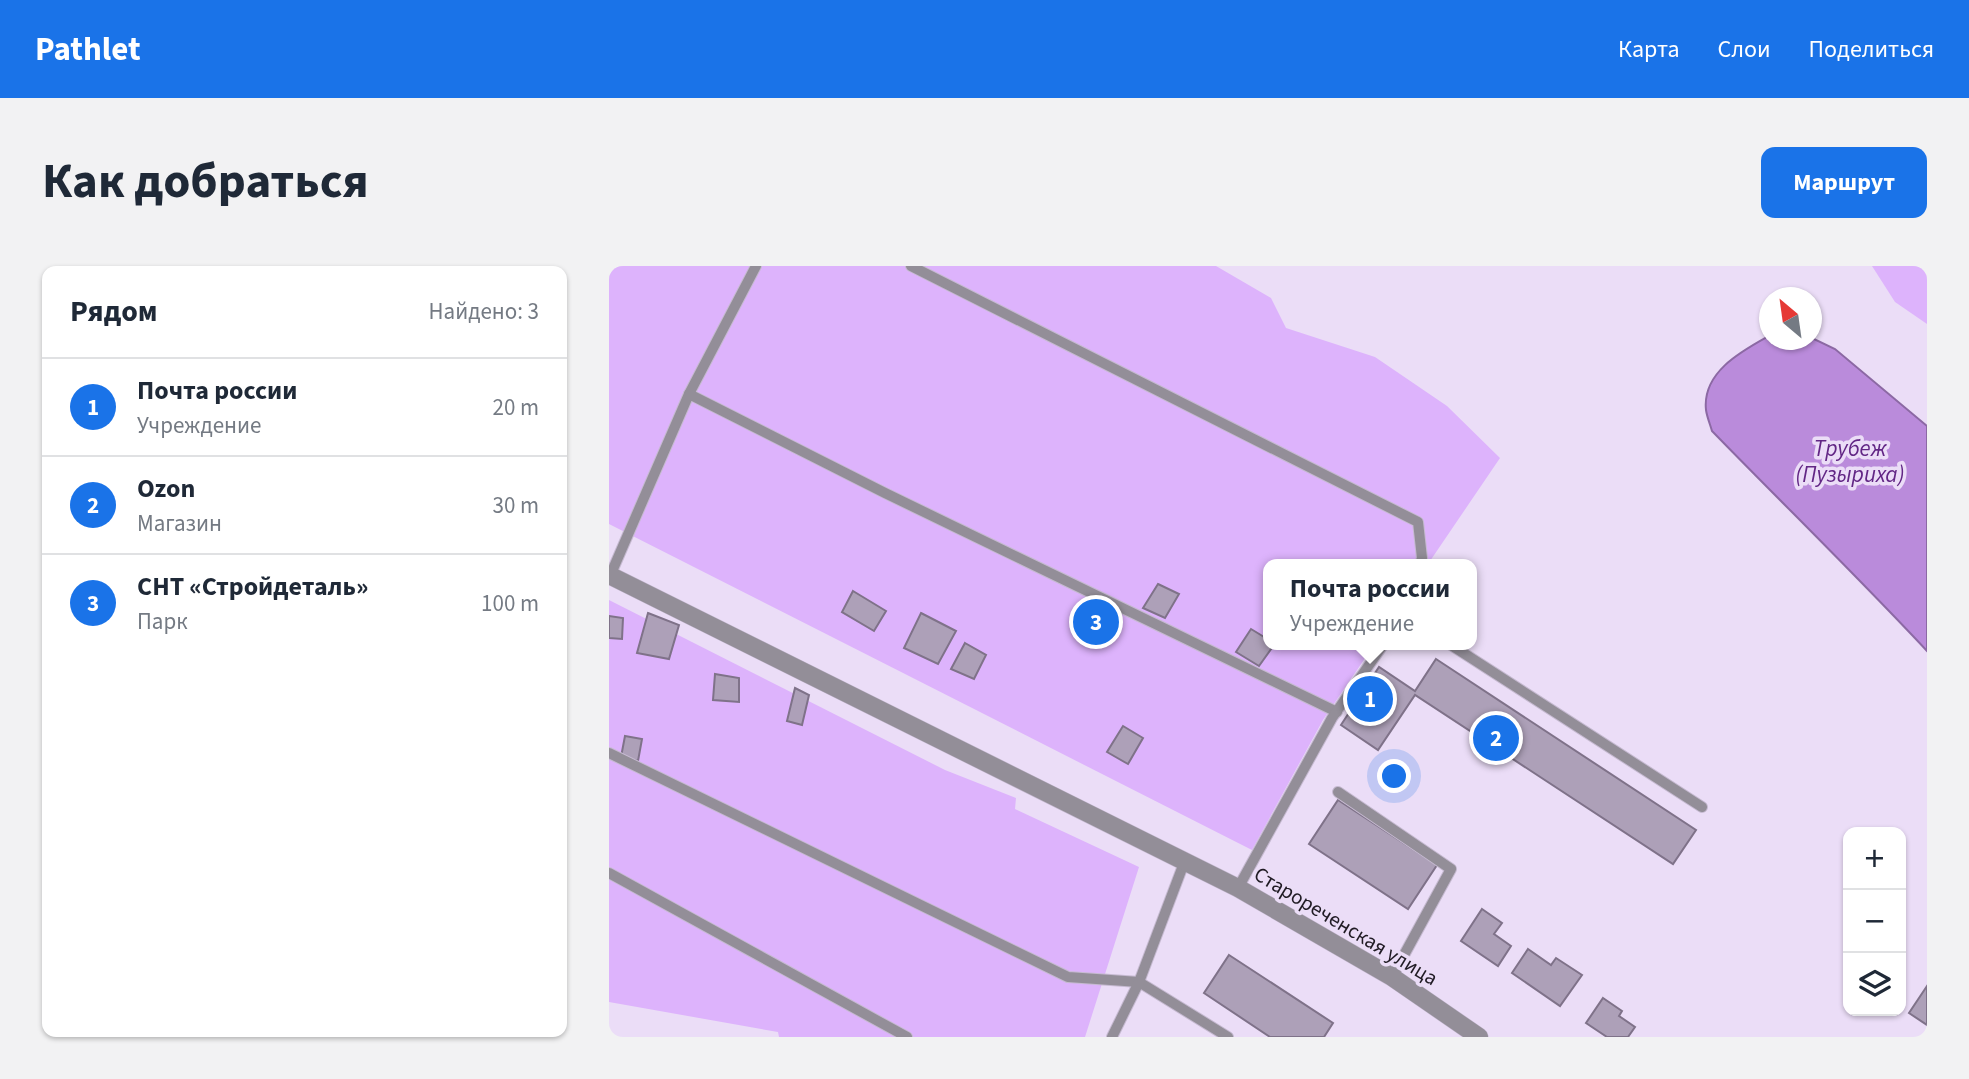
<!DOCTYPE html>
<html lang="ru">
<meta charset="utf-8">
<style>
:root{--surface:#fff;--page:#f2f2f3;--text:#1f2937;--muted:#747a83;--line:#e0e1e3;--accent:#1a73e8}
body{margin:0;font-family:"Source Sans 3",sans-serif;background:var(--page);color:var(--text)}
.controls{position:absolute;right:21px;bottom:21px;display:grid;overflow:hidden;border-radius:14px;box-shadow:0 2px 5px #0004}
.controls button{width:63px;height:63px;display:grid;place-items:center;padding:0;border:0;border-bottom:2px solid var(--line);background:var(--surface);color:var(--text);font:35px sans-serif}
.compass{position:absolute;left:1150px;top:21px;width:63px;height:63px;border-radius:50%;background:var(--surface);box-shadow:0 2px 5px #0004;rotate:331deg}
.you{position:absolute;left:786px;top:511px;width:24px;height:24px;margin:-18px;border:5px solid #fff;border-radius:50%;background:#1a73e8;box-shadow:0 0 0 10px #1a73e833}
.badge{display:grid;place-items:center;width:46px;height:46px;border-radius:50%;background:var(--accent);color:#fff;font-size:23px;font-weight:700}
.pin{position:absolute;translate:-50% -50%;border:4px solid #fff;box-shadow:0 2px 7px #0006}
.popup{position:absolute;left:654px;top:293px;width:214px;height:91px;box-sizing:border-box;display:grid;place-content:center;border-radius:14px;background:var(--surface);filter:drop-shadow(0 2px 5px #0005);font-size:23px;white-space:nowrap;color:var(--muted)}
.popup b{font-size:26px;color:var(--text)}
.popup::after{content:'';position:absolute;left:50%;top:100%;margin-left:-14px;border:14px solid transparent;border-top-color:var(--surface)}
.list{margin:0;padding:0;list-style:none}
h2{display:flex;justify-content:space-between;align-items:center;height:91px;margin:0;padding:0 28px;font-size:30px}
h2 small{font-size:23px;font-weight:400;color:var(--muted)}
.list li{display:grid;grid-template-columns:46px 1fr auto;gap:21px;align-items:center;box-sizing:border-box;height:98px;padding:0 28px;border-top:2px solid var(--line)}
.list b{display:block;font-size:26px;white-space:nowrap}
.list p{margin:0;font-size:23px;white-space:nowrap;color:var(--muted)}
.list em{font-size:23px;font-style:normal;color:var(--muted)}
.icon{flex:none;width:38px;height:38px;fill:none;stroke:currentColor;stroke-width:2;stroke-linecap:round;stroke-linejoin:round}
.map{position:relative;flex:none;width:1318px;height:771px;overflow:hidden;border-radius:14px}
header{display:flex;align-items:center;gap:42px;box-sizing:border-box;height:98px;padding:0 35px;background:var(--accent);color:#fff}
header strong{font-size:33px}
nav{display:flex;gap:38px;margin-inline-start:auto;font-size:24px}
.intro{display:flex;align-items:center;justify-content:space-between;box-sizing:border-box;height:168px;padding:0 42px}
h1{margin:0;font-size:49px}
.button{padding:18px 32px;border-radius:14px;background:var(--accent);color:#fff;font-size:24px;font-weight:700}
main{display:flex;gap:42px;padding:0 42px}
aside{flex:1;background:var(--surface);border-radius:14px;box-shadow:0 2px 5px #0004}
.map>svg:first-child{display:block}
.green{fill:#ddb3fc}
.water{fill:#ba8bdb;stroke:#8c69a4;stroke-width:2}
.building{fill:#ada0b8;stroke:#7f7289;stroke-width:2}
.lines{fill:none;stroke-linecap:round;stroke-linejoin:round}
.service-casing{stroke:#c6bad1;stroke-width:12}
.minor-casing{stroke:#c6bad1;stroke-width:19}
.service{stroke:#938e98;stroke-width:10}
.minor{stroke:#938e98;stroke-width:18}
.labels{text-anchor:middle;stroke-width:7;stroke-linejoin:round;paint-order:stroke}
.street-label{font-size:21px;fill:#201b24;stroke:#ebddf7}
.water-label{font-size:23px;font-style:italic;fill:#622685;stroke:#ebddf7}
</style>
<header>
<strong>Pathlet</strong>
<nav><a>Карта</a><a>Слои</a><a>Поделиться</a></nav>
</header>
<div class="intro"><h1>Как добраться</h1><a class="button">Маршрут</a></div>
<main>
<aside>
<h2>Рядом<small>Найдено: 3</small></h2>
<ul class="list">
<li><span class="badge">1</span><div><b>Почта россии</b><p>Учреждение</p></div><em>20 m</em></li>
<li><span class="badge">2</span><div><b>Ozon</b><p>Магазин</p></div><em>30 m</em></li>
<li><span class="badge">3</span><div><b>СНТ «Стройдеталь»</b><p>Парк</p></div><em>100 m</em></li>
</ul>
</aside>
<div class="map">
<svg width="1318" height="771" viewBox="0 0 1318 771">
<rect width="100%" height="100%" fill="#ebddf7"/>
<g class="green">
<polygon points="0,0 607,0 662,32 677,62 766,91 838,140 891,192 819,298 660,298 660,379 765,379 714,454 643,584 0,258"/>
<polygon points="1263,0 1318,0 1318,58 1286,36"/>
<polygon points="0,334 336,504 407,532 406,543 530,601 476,771 170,771 169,766 0,736"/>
</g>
<path class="water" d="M1158,71H1160V74L1203,72L1226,83L1318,160V385C1248,310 1175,239 1103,165C1101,158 1098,151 1097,144C1093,107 1131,86 1158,71Z"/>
<g class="building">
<polygon points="549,318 570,328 556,352 534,342"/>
<polygon points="244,325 277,345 265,365 233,346"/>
<polygon points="39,347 70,359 60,393 28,387"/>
<polygon points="312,347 347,365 329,398 295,382"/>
<polygon points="0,350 14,352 13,373 0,372"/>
<polygon points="642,363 660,374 660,379 665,379 650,400 627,386"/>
<polygon points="356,377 377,389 365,413 342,403"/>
<polygon points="827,393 1087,564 1064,598 806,429 769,484 732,459 770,401 806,425"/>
<polygon points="106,408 130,412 130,436 104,434"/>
<polygon points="186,422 200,429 193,459 178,455"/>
<polygon points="514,460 534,472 519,498 498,486"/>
<polygon points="16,470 33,473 29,495 12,491"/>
<polygon points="729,534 828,599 799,643 700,578"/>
<polygon points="873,643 893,657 885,668 902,680 889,700 852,675"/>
<polygon points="919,683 942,699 947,692 973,709 951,740 903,707"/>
<polygon points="620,689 724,757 715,771 661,771 595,727"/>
<polygon points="1318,720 1318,759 1300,747"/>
<polygon points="994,732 1013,745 1010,750 1026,761 1019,771 998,771 977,757"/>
</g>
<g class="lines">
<defs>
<g id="service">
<polyline points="302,0 809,256 813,292 811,298"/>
<polyline points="80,128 147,0"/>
<polyline points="1,310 80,128 276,227 728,446"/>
<polyline points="842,379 1093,541"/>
<polyline points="0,487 459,711 530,716 619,771"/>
<polyline points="729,526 842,603 783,711"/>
<polyline points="0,607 298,771"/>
<polyline points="629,622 723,452 774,379"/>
<polyline points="503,771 530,716 575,597"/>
</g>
<polyline id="minor" points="0,309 629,622 783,711 870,771"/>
</defs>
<use href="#service" class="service-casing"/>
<use href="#minor" class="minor-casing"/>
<use href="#service" class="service"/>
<use href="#minor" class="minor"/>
</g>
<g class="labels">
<g class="street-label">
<text transform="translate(737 660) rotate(31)" y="7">Старореченская улица</text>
</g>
<g class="water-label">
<text x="1241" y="190">Трубеж<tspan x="1241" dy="26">(Пузыриха)</tspan></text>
</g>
</g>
</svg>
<div class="controls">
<button>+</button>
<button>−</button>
<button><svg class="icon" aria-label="layers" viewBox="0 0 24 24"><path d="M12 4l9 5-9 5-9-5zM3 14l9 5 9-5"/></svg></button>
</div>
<svg class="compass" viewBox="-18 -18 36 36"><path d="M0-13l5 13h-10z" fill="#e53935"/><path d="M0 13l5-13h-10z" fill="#747a83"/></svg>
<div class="you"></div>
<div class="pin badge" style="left:761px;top:433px">1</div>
<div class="popup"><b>Почта россии</b>Учреждение</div>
<div class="pin badge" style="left:887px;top:472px">2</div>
<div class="pin badge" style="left:487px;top:356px">3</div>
</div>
</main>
